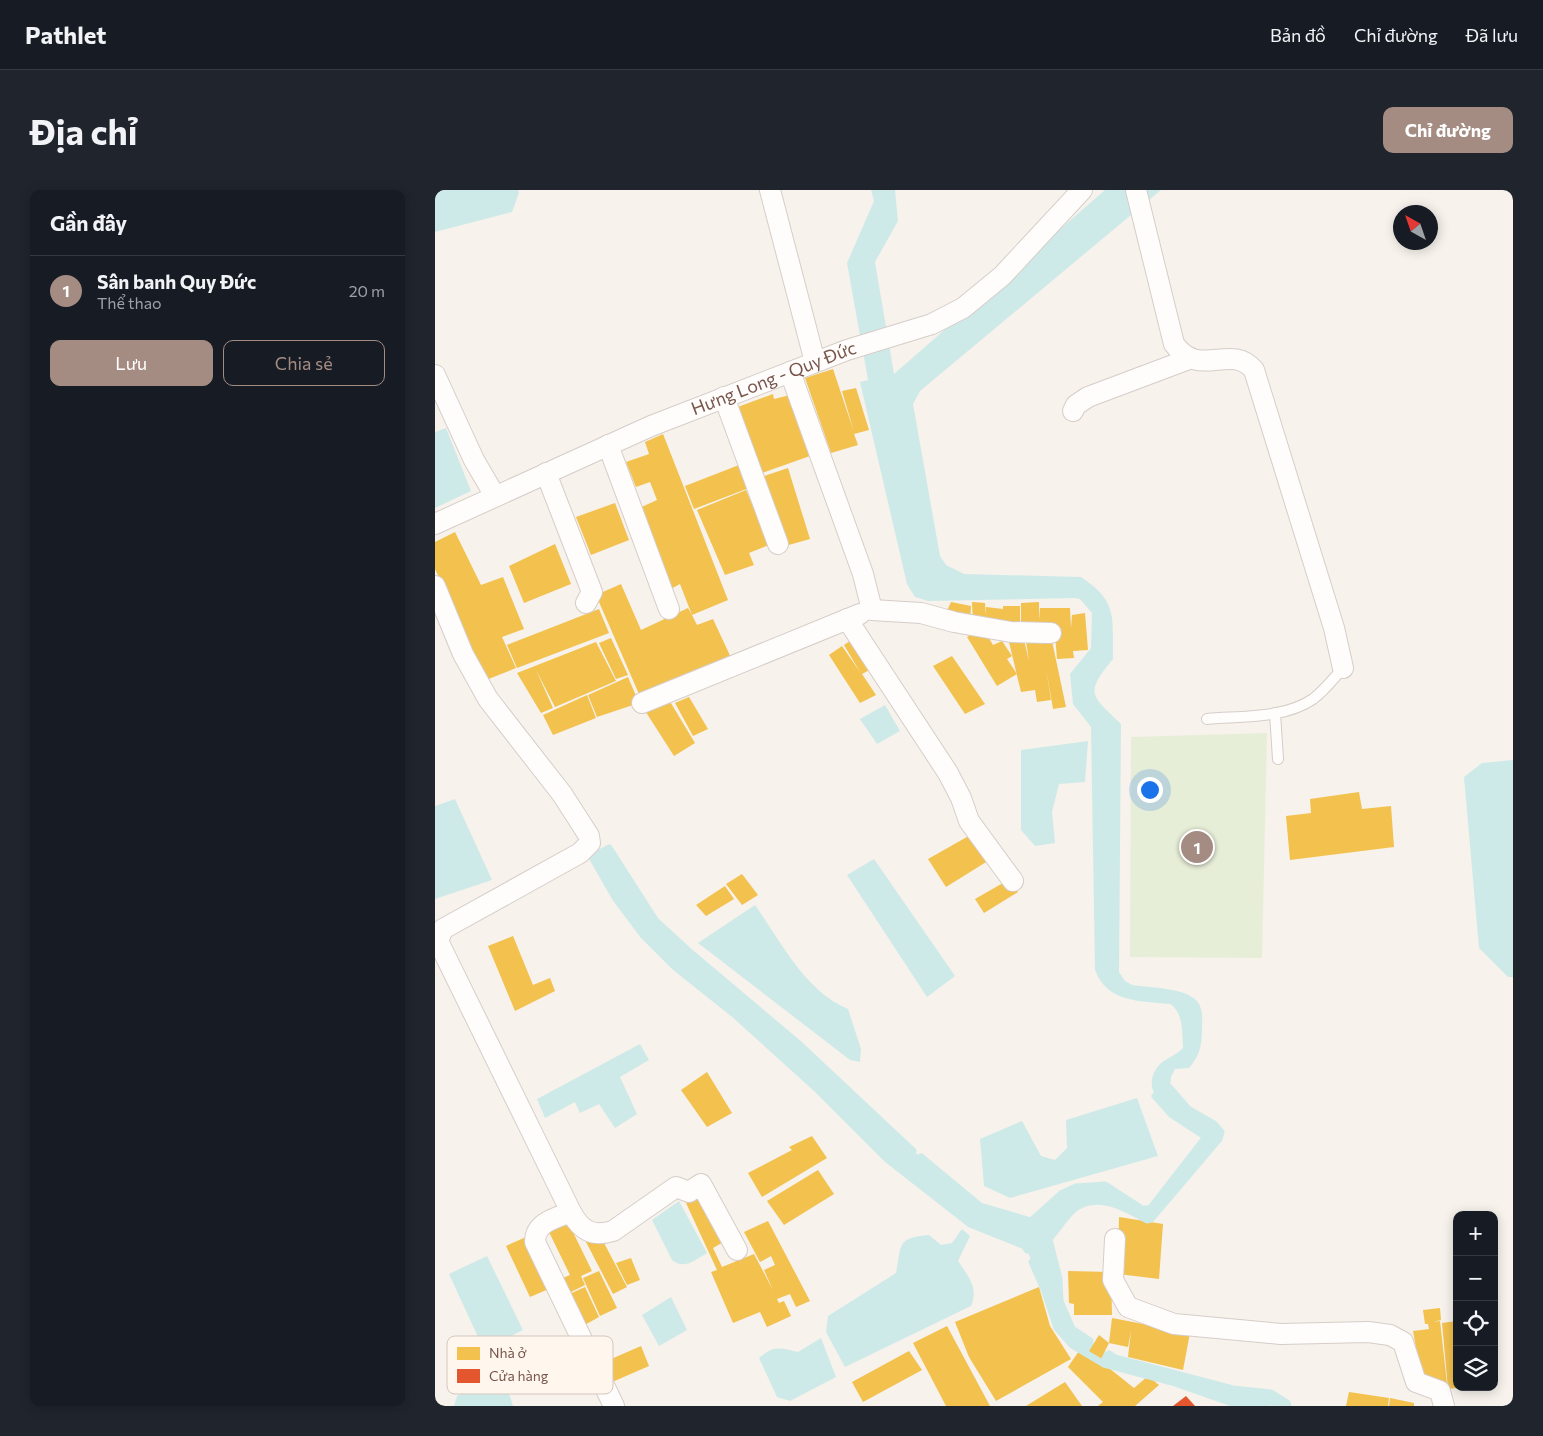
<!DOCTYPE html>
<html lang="vi">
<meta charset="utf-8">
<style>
:root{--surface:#171b24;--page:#20242c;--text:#f1f3f6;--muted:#9ea1a6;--line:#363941;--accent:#a48c83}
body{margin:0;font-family:Commissioner,sans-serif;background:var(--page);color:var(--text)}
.controls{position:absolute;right:15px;bottom:15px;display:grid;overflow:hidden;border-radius:10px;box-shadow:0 2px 12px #0003}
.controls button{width:45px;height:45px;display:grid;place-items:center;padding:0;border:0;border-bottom:1px solid var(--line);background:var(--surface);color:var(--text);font:25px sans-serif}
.compass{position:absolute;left:958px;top:15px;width:45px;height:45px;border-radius:50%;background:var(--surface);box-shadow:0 2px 12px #0003;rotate:320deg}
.you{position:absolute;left:714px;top:599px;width:18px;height:18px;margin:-12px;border:4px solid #fff;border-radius:50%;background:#1a73e8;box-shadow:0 0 0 8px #1a73e833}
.badge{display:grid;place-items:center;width:32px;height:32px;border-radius:50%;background:var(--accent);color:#fff;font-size:16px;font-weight:700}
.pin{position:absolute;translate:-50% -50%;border:2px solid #fff;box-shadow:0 1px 5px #0006}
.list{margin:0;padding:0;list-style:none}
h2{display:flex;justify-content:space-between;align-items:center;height:65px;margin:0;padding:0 20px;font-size:21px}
h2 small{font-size:16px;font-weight:400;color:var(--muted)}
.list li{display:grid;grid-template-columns:32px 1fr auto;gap:15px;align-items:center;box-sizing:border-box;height:70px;padding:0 20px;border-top:1px solid var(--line)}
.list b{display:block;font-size:19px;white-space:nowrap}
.list p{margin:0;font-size:16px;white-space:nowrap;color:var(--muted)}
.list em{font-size:16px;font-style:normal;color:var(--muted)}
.actions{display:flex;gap:10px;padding:15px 20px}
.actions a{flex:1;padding:11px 0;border:1px solid var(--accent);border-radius:10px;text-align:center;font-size:18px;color:var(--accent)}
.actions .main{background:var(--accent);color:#fff}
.icon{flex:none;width:28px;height:28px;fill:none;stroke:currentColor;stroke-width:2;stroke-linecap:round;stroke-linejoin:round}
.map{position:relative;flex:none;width:1078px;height:1216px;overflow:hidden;border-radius:10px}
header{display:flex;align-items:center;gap:30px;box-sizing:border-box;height:70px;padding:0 25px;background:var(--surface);border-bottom:1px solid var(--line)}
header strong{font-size:24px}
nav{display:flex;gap:28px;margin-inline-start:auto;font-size:18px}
.intro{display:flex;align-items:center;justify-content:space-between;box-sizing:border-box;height:120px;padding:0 30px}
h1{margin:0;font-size:35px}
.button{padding:12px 22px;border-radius:10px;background:var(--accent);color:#fff;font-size:18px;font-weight:700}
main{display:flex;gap:30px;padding:0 30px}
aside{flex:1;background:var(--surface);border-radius:10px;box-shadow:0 2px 12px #0003}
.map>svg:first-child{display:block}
.green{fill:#e7eed7}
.water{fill:#ceeae8}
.homes{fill:#f2c14e}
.shops{fill:#e4572e}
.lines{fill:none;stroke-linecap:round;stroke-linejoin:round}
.stream{stroke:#ceeae8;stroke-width:7}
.lane-casing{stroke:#d6cdc8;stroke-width:12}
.street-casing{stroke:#d6cdc8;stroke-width:22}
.lane{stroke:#fefdfc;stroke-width:10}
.street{stroke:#fefdfc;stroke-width:20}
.labels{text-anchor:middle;stroke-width:5;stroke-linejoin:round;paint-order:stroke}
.street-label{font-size:18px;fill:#77554b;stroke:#fff6ee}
.key{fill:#fff6ee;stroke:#d6c6bd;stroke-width:1}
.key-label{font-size:14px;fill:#77554b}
</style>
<header>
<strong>Pathlet</strong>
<nav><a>Bản đồ</a><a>Chỉ đường</a><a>Đã lưu</a></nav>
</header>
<div class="intro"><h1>Địa chỉ</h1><a class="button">Chỉ đường</a></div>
<main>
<aside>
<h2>Gần đây<small></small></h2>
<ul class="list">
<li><span class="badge">1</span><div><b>Sân banh Quy Đức</b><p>Thể thao</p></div><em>20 m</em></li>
</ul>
<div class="actions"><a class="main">Lưu</a><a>Chia sẻ</a></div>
</aside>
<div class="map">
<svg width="1078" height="1216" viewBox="0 0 1078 1216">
<rect width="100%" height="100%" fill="#f7f2ec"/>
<polygon class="green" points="832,543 827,768 695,767 696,547"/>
<g class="water">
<polygon points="0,0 83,0 84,3 77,22 0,42"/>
<path d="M436,0H460L463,31L440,72L459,184L670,0H726L485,201L478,214L505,366L511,375L529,384L646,387C684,412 677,428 678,469C649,504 656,505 686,534L684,782L690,791L697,795C716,798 762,797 766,819C768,825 767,832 767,839C767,854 765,866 754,878L740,879L736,887L735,898L753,919L779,934L786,942L784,949L716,1029L712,1030C691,1018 662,1001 639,1019C630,1027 622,1040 614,1050L624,1089L625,1111L637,1139L680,1168L798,1199L836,1203L852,1213L853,1216L803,1215L737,1192L669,1174L637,1155L622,1138L609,1099L590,1056L535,1034L452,969L383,900L299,824L240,777L208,745L181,709L157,667L174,658L220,730L257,764L365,855L465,950L545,1016L596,1031L626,1004L641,997L670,995L707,1019H715L771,947C751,934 702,909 721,879C728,868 740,867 748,858C747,843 749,823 735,814C706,811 672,813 660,780L656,537L638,514L635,484L656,458L657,423L645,409L640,408L493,411L480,407L472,394L425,192L433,190L412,73L439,11Z"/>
<polygon points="11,238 36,301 0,318 0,242"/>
<polygon points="450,515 465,541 442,554 425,529"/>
<polygon points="653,551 650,592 624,594 617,622 620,653 600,656 586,640 586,560"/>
<polygon points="1078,570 1078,787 1073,787 1044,758 1029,587 1047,573"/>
<polygon points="20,609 57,690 0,709 0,616"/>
<polygon points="439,669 520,786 492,807 412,685"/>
<path d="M320,715C346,752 370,801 413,819L426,859L425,872L415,870L263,753Z"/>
<polygon points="205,854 214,870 185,887 202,924 180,938 164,914 145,923 140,912 110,928 102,909"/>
<polygon points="702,908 723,966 575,1008 549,996 545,949 587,931 606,966 620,970 632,958 631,930"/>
<path d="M244,1011L272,1063C260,1070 249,1080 237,1070L217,1030Z"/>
<path d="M527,1039L535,1046L523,1071C533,1086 544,1098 536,1116L410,1177L391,1142L393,1126L461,1083C467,1056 460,1048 494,1045L506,1055L517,1053Z"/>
<polygon points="52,1066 88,1140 49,1160 14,1084"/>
<polygon points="236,1107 252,1140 224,1156 207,1125"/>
<path d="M386,1148L401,1187L355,1211L342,1207L324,1168C339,1155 345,1158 363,1162Z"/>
<polygon points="57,1191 75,1206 78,1216 19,1216 22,1206"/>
</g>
<g class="homes">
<polygon points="398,179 419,242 407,201 421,198 434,240 419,244 423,255 396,263 370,188"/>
<polygon points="338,204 339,209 355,205 375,266 324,284 300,218"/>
<polygon points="228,244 293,410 257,425 262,435 278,429 298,472 207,511 161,405 186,394 206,440 253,418 257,425 245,394 232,401 200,320 222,310 215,292 201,297 191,272 214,264 210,252"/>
<polygon points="304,275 314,298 259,319 250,296"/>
<polygon points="353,278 375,349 350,356 326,287"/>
<polygon points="311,300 334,355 314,363 319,375 290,385 262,320"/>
<polygon points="180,313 194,350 156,365 141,327"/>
<polygon points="20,342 46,395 68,387 89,439 67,447 81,478 51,490 0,379 0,352"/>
<polygon points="120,354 136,394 89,413 74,376"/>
<polygon points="516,412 536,416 535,432 510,425"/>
<polygon points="537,412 550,413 551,425 551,417 568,419 568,416 585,416 585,441 538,433"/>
<polygon points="604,412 604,430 605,418 635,418 636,438 637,425 650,423 653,460 638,461 639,468 622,469 620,444 622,440 628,439 586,441 586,413"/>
<polygon points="164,419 174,443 82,478 72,455"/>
<polygon points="548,438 558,455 567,451 577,466 572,469 582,484 562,496 532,447"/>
<polygon points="421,447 440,477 427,484 441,505 425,513 394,465 407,456 425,482 409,455"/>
<polygon points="176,448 193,485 181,489 164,453"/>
<polygon points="604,448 605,454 617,451 631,517 618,519 611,478 616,510 602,512 600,500 586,502 574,452 589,450 594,471 591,451"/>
<polygon points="161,452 181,491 120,517 101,480 118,518 106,523 82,483"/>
<polygon points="517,466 550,514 530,524 498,476"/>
<polygon points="193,487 204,513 162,527 153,505"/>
<polygon points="152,505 161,528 118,545 108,525"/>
<polygon points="231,505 260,553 239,566 207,516"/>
<polygon points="254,507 273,539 258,546 240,513"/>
<polygon points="924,602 927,619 956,616 959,657 855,670 851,626 876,623 875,609"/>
<polygon points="539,643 556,669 511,697 493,669"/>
<polygon points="307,684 323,705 307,715 291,694"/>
<polygon points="575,689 583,702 549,723 540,709"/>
<polygon points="290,696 299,709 271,726 261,715"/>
<polygon points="78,746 98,795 115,788 120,801 80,821 53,756"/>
<polygon points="272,882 297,923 272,937 246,900"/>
<polygon points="377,946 392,968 327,1007 313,983 357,960 354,957"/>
<polygon points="383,980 399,1004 349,1035 332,1011"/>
<polygon points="266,1005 290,1051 278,1058 287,1077 319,1064 338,1100 329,1080 340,1075 336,1066 325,1072 309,1042 333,1031 375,1111 361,1117 355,1104 342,1109 344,1113 349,1111 356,1126 332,1137 325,1122 298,1133 276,1082 282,1080 251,1013"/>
<polygon points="684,1027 728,1034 724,1089 683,1084"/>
<polygon points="133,1032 157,1081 146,1086 150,1095 130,1105 123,1090 135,1085 114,1042"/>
<polygon points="91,1047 116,1098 95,1107 71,1056"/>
<polygon points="150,1050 168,1051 192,1097 178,1104"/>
<polygon points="196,1068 205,1090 192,1095 181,1073"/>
<polygon points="164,1081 182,1118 165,1126 148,1088"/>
<polygon points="633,1081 676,1082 677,1125 639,1125 639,1114 634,1113"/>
<polygon points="150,1097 164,1127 146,1137 130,1106"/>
<polygon points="604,1097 615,1136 636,1169 561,1211 534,1167 520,1132"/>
<polygon points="1005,1118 1006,1130 998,1132 1005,1131 1012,1194 987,1191 978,1141 994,1139 993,1134 990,1134 988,1120"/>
<polygon points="677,1128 755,1143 748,1180 693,1167 696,1141 693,1157 674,1153 665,1171 699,1198 713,1186 724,1195 700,1216 663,1216 668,1212 633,1177 644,1161 651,1166 664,1145 674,1153"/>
<polygon points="1022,1131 1022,1198 1013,1199 1007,1133"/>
<polygon points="512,1136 555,1216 511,1216 478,1153"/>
<polygon points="206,1156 214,1176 175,1193 167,1173"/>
<polygon points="474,1161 487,1180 428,1212 417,1192"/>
<polygon points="630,1192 647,1216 591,1216"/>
<polygon points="914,1202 954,1208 953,1216 911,1216"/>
<polygon points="955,1208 979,1213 979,1216 954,1216"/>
</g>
<polygon class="shops" points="751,1206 760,1216 738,1216"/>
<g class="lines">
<g class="stream">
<polyline points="478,961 365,855 257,764 220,730 174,658 157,667 181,709 208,745 240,777 299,824 383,900 452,969 535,1034 590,1056 592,1060"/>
<path d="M486,967L545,1016L596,1031L626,1004L641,997L670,995L707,1019H715L771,947L736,924L720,906L735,898L753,919L779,934L786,942L784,949L716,1029L712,1030C691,1018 662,1001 639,1019C630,1027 622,1040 614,1049L624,1089L625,1111L637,1139L655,1151"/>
<polyline points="597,1072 609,1099 622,1138 637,1155 669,1174 737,1192 803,1215 830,1216"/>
<polyline points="674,1164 680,1168 798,1199 836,1203 852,1213 853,1216"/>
</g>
<defs>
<g id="lane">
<polyline points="840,523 843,569"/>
<path d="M772,529C806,526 849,529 878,509C889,501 899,488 908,478"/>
</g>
<g id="street">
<polyline points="335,0 380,172"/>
<path d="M701,0L739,154C765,190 795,152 819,180L899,438L908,478"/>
<polyline points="355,182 428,384 437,420 486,423 519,432 576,442 616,443"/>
<polyline points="0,185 39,270 60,306"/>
<polyline points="289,207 343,354"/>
<polyline points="638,221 641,215 653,207 754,169"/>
<polyline points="173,255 234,419"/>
<polyline points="111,283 157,402 151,413"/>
<path id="s1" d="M0,334L216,236L412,160L497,134L528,118L567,86L647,0"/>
<path d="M0,396L28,464L53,509L127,604L154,646L155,653L145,663L8,739L3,751L136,1022C121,1028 100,1032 100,1052L179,1216"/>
<polyline points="412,429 513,583 526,608 534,631 578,691"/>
<polyline points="207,513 425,424"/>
<path d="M136,1022C146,1041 158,1047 178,1041L241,997L254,1002L266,994L302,1060"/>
<polyline points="680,1049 678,1090 693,1117 739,1134 846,1144 933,1142 955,1145 968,1152 981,1192 1005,1201 1009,1216"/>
</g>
</defs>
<use href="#lane" class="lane-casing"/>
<use href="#street" class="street-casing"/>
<use href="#lane" class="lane"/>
<use href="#street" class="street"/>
</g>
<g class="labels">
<g class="street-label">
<text dy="6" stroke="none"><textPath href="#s1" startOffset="369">Hưng Long - Quy Đức</textPath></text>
</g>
</g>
<rect x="12" y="1146" width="166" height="58" rx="8" class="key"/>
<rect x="22" y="1157" width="23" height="13" fill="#f2c14e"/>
<rect x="22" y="1179" width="23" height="14" fill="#e4572e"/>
<g class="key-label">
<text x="54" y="1168">Nhà ở</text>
<text x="54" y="1191">Cửa hàng</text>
</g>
</svg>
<div class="controls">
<button>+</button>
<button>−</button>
<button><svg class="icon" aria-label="locate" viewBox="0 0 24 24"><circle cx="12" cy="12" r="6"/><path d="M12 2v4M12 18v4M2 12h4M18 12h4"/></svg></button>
<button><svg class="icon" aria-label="layers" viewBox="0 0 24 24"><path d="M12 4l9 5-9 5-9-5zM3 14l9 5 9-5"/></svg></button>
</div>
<svg class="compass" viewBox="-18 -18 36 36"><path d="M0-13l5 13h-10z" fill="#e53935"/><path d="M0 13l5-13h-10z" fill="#9ea1a6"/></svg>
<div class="you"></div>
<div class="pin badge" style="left:762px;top:657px">1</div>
</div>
</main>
